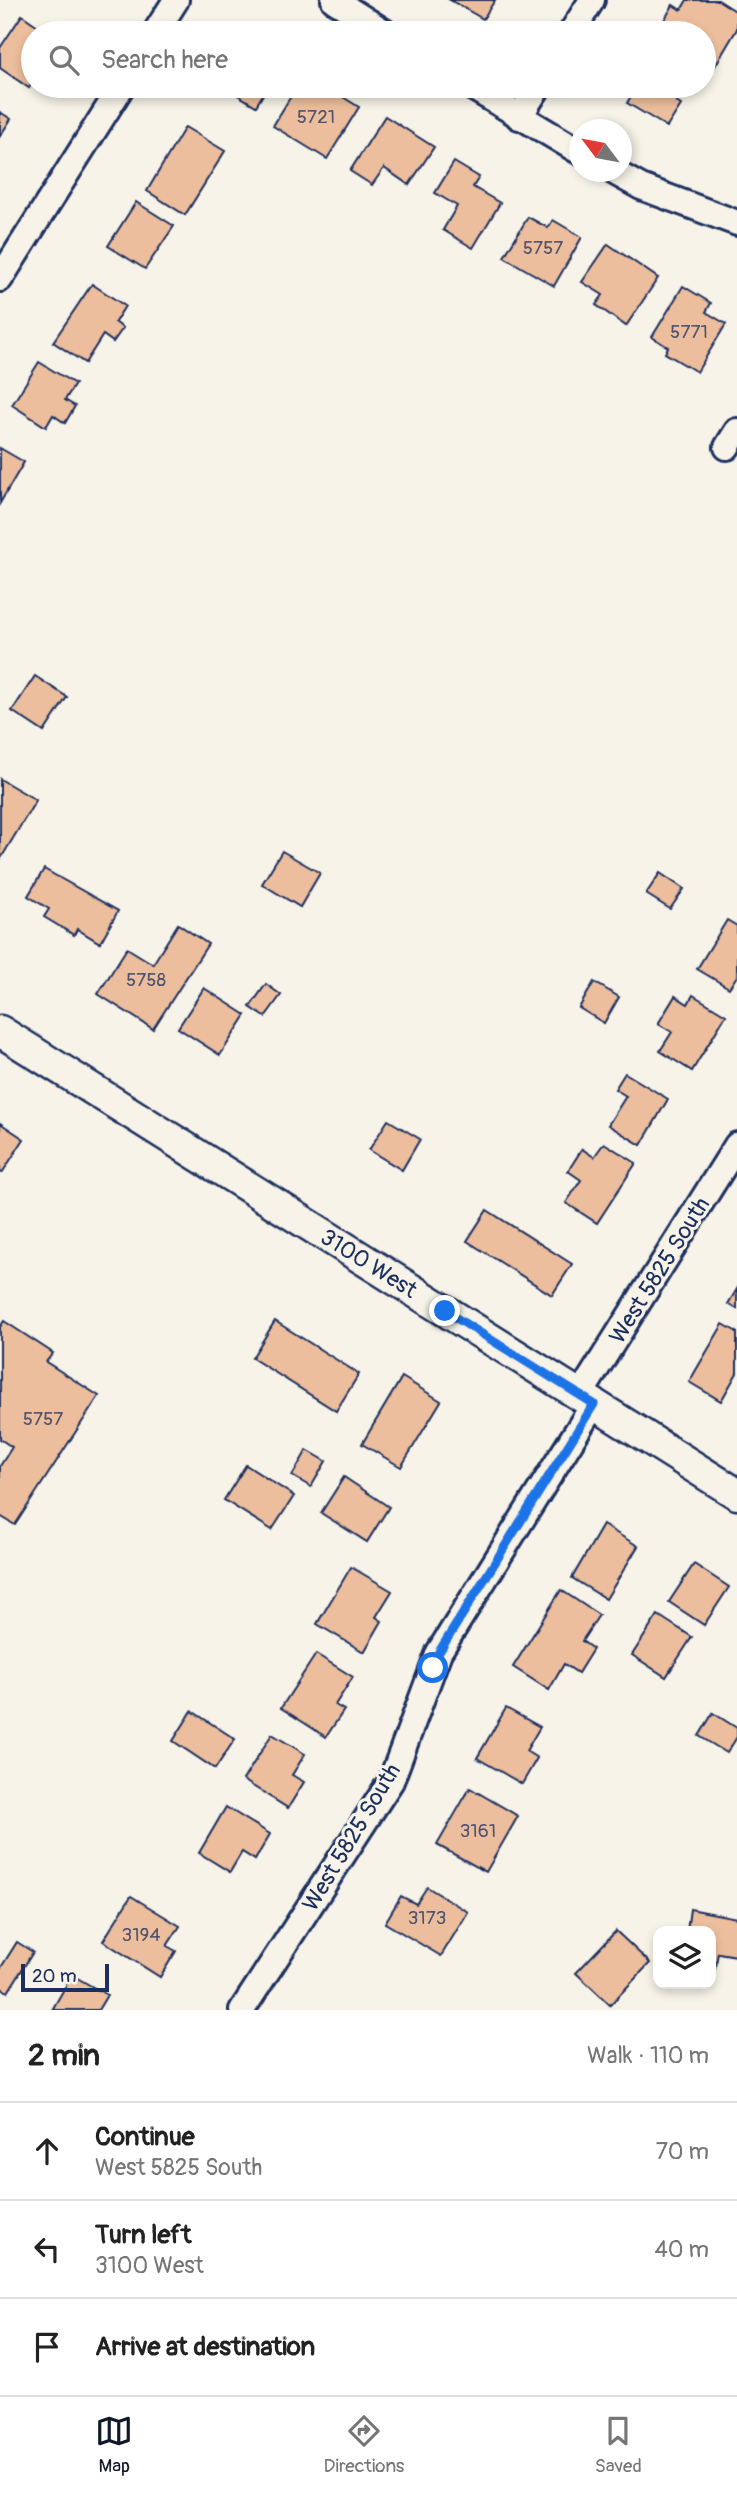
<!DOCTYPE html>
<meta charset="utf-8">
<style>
:root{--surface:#fff;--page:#f6f6f6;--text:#222;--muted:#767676;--line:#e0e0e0;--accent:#111827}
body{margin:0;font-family:Pangolin,sans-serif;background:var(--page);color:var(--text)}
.controls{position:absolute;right:21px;bottom:21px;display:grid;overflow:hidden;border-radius:14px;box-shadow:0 4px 10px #0003}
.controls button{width:63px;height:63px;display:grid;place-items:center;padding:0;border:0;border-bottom:2px solid var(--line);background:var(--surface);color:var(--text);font:35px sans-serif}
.compass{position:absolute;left:569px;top:119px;width:63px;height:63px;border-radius:50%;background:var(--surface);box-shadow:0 4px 10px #0003;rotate:302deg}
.scale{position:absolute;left:21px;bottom:18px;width:88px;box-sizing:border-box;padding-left:7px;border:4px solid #1b2f5e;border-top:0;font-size:19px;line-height:24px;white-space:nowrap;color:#1b2f5e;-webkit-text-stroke:5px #f7f3e8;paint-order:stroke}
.stop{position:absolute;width:21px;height:21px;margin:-16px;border:5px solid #1a73e8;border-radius:50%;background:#fff}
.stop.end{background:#1a73e8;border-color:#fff;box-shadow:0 2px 7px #0008}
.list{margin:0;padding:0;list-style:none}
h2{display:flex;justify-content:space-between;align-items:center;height:91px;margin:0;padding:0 28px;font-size:30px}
h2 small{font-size:23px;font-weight:400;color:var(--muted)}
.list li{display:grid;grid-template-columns:46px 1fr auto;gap:21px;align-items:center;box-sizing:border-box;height:98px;padding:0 28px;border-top:2px solid var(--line)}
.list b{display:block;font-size:26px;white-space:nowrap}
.list p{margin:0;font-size:23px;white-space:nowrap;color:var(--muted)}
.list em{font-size:23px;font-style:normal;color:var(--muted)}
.icon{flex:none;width:38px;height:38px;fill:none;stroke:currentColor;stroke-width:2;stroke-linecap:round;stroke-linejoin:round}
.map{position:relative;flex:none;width:737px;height:2010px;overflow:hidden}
.search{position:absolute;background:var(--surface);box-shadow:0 4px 10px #0003;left:21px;right:21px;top:21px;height:77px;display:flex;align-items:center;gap:18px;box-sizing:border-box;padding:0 24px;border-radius:38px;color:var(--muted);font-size:26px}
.sheet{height:385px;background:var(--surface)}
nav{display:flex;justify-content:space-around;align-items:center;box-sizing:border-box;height:98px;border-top:2px solid var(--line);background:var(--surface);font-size:19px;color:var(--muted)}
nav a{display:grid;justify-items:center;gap:4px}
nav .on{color:var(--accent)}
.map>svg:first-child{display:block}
.building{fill:#edbe9d;stroke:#1b2f5e;stroke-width:2}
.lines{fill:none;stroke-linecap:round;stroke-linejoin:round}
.minor-casing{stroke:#1b2f5e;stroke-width:30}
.tertiary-casing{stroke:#1b2f5e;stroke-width:35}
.minor{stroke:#f7f3e8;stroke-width:24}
.tertiary{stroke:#f7f3e8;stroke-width:30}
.route{stroke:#1a73e8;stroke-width:9}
.labels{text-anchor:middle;stroke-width:6;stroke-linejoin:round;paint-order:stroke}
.number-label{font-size:19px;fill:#50536e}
.street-label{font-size:23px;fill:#1b2f5e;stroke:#f7f3e8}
</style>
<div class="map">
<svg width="737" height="2010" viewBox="0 0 737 2010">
<rect width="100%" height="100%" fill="#f7f3e8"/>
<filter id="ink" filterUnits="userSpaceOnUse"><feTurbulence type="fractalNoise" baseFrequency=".0143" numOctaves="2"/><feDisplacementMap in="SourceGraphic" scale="14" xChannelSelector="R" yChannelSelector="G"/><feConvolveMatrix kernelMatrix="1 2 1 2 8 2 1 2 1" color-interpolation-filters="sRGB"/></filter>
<g filter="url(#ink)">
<g class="building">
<polygon points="450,0 495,0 483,19"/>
<polygon points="687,0 718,0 737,12 737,29 715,66 704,59 704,33 662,33 658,31 673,5 681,10"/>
<polygon points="22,15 48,33 33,33 33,82 29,88 0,68 0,48"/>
<polygon points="223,86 268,86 256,106"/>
<polygon points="297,86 325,86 359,107 327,159 273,126"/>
<polygon points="637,86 686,86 676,102 681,105 667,127 627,103"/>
<polygon points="0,112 11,119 0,136"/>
<polygon points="385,116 434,147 409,185 384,168 372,185 350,171"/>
<polygon points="185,127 225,151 185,215 147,191"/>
<polygon points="454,162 479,177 473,187 500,203 473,248 443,230 457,206 435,193"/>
<polygon points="136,202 174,226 145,269 108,246"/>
<polygon points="528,217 548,228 553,220 582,237 554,286 504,257"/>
<polygon points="608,244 658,278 626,326 596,305 603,295 582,282"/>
<polygon points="92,284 125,306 115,322 123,328 113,342 103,335 85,363 53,342"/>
<polygon points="683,286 711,303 706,312 726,324 697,372 665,353 668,347 652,337"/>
<polygon points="39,362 75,384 65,400 75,406 65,423 53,415 46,427 12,405"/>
<polygon points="0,448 24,462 0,503"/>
<polygon points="35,676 67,697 44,732 12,711"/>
<polygon points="0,779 36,800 0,860"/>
<polygon points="282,851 320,873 300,907 262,884"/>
<polygon points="44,869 118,911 100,943 77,929 74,935 44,917 49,909 28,896"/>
<polygon points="660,873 684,889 670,909 646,894"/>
<polygon points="727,920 737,926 737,976 729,988 697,969"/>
<polygon points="178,924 208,944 153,1029 98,994 127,948 153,964"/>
<polygon points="594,982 619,997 604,1023 579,1008"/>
<polygon points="266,984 281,995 265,1017 250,1007"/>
<polygon points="204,988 246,1015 220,1055 178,1028"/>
<polygon points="693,995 726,1015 692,1071 660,1051 672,1032 658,1024 675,996 688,1004"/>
<polygon points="625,1073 668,1099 641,1145 608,1125 626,1096 615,1089"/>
<polygon points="388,1120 420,1139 402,1170 369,1150"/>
<polygon points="0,1123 24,1139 2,1173 0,1172"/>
<polygon points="604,1143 636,1163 597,1223 566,1203 581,1180 568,1171 582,1149 594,1157"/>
<polygon points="487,1210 572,1264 552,1295 467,1241"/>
<polygon points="737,1289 737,1309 728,1304"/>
<polygon points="4,1321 53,1353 46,1362 99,1396 15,1525 0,1516 0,1466 12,1447 0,1439 0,1327"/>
<polygon points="275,1321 359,1374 336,1411 252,1358"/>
<polygon points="723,1324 737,1332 737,1373 721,1401 689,1382"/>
<polygon points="402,1377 441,1401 401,1467 362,1444"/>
<polygon points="307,1450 326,1461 311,1487 292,1476"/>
<polygon points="246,1465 294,1496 272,1530 224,1500"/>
<polygon points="344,1477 389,1507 367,1542 321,1513"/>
<polygon points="603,1525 638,1546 606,1599 572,1578"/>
<polygon points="694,1564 729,1587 704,1625 669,1602"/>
<polygon points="351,1567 392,1591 376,1617 382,1621 364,1652 317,1624"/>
<polygon points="561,1590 599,1615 582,1641 593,1649 578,1673 564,1664 549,1690 513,1667"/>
<polygon points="658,1615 692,1637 666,1677 632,1655"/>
<polygon points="316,1654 353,1677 335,1705 344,1710 326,1737 281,1708"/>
<polygon points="506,1708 540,1727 526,1751 537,1758 522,1784 477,1758"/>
<polygon points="192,1711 235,1739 215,1769 173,1741"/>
<polygon points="713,1713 737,1728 737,1737 727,1753 699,1736"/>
<polygon points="272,1734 305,1754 292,1775 304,1782 288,1808 243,1780"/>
<polygon points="470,1788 518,1816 486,1872 437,1845"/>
<polygon points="226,1807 270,1834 255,1860 242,1852 230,1872 199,1853"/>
<polygon points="427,1887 468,1912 441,1956 385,1923 401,1896 416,1904"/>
<polygon points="131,1896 180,1926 167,1946 176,1951 160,1977 103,1941"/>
<polygon points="690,1909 737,1918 737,1956 718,1953 715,1969 711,1968 711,1931 687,1931"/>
<polygon points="616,1931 650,1963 610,2005 576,1973"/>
<polygon points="17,1942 33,1952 8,1992 0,1987 0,1969"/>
<polygon points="72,1975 107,1995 98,2010 52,2010"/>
</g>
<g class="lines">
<defs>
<g id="minor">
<polyline points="334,0 386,33"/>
<polyline points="155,33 176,0"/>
<polyline points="571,33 592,0"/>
<polyline points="470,86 580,152"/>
<polyline points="519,117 539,86"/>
<polyline points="614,172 641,187 737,223"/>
<polyline points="0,279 122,86"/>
<polyline points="727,447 737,431"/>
<polyline points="580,1395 737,1145"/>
<polyline points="242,2010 391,1781 439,1652 594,1404"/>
</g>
<polyline id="tertiary" points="0,1031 737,1494"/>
</defs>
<use href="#minor" class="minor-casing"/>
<use href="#tertiary" class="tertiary-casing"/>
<use href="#minor" class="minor"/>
<use href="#tertiary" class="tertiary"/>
</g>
</g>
<g class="lines" filter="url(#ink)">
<polyline class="route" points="433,1668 439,1652 594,1404 445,1311"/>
</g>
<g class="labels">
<g class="number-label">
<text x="316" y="123">5721</text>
<text x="543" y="254">5757</text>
<text x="689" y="338">5771</text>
<text x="146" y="986">5758</text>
<text x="43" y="1425">5757</text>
<text x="478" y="1837">3161</text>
<text x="427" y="1924">3173</text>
<text x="141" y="1941">3194</text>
</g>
<g class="street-label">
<text transform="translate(369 1263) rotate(32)" y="8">3100 West</text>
<text transform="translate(659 1270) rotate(-58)" y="8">West 5825 South</text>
<text transform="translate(351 1837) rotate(-59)" y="8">West 5825 South</text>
</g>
</g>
</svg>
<div class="controls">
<button><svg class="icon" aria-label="layers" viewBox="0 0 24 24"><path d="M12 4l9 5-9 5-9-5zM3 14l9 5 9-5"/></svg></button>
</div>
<svg class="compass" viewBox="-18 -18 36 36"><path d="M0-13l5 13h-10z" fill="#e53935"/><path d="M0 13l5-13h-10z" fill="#767676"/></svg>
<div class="scale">20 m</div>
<div class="stop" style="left:433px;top:1668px"></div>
<div class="stop end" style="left:445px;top:1311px"></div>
<div class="search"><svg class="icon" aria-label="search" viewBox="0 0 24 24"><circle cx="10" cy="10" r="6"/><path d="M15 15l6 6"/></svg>Search here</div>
</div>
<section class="sheet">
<h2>2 min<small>Walk · 110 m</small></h2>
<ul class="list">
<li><svg class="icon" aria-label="ahead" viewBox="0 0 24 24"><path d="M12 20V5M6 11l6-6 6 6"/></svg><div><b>Continue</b><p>West 5825 South</p></div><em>70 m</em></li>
<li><svg class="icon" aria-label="left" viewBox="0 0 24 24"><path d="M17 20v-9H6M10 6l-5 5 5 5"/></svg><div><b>Turn left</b><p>3100 West</p></div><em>40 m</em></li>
<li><svg class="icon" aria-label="arrive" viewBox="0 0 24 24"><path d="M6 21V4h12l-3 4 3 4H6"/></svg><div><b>Arrive at destination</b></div></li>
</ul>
</section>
<nav>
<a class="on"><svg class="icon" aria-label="map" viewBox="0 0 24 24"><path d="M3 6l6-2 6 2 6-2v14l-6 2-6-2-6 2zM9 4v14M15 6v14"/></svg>Map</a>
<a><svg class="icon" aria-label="directions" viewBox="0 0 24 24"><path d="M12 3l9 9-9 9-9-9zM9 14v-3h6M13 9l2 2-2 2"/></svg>Directions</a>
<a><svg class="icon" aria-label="saved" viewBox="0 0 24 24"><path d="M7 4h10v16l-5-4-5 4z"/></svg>Saved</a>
</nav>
